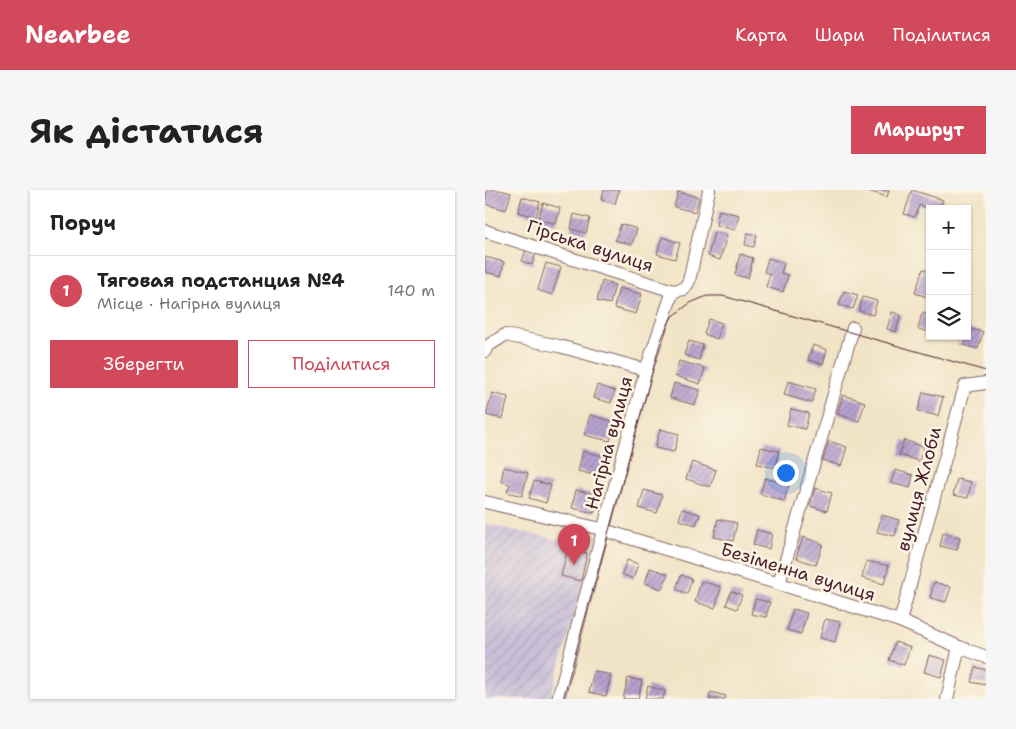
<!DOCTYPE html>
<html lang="uk">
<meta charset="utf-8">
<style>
:root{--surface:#fff;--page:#f6f6f6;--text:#222;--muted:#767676;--line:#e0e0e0;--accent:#d1495b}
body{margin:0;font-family:"Shantell Sans",sans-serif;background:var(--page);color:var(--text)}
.controls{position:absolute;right:15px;top:15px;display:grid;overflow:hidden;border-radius:0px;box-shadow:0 1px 4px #0004}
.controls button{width:45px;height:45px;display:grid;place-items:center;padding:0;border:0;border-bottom:1px solid var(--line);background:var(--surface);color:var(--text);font:25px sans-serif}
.you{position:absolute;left:300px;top:282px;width:18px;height:18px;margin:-12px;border:4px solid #fff;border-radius:50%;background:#1a73e8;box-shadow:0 0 0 8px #1a73e833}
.badge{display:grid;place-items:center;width:32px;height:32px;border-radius:50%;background:var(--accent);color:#fff;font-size:16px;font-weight:700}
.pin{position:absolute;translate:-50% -41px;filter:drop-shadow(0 1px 2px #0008)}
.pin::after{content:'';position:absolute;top:26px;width:18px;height:15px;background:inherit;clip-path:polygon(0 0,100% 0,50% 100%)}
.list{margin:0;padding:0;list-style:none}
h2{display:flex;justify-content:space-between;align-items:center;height:65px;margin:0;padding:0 20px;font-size:21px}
h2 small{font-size:16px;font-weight:400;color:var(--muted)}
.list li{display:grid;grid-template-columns:32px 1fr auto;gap:15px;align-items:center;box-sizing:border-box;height:70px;padding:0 20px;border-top:1px solid var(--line)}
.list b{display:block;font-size:19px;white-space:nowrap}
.list p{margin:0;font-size:16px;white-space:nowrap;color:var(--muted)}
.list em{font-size:16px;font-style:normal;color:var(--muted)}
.actions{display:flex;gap:10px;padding:15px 20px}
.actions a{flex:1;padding:11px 0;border:1px solid var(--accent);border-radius:0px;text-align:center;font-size:18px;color:var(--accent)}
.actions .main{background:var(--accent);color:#fff}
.icon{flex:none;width:28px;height:28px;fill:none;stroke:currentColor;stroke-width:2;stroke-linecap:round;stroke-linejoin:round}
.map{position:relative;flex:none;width:501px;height:509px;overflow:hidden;border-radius:0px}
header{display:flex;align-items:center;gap:30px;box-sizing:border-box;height:70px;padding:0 25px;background:var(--accent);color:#fff}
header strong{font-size:24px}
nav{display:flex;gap:28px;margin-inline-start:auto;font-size:18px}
.intro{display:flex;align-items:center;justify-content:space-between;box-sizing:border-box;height:120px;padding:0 30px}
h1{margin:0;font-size:35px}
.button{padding:12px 22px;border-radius:0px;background:var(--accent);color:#fff;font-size:18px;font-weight:700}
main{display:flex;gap:30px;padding:0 30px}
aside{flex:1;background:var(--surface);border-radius:0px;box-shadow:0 1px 4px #0004}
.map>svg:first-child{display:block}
.industrial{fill:url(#industrial-furrows)}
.building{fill:url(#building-hatch)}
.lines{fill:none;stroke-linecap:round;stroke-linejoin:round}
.street-casing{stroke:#846461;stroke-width:14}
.street{stroke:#fff;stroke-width:12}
.tram{stroke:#4a1f2b;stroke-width:1}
.labels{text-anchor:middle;stroke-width:5;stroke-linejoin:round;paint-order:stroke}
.street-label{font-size:18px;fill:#4a1f2b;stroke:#fcf5e5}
</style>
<header>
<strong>Nearbee</strong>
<nav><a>Карта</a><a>Шари</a><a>Поділитися</a></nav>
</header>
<div class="intro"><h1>Як дістатися</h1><a class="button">Маршрут</a></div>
<main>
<aside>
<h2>Поруч<small></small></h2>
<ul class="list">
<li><span class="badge">1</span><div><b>Тяговая подстанция №4</b><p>Місце · Нагірна вулиця</p></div><em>140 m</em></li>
</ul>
<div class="actions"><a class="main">Зберегти</a><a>Поділитися</a></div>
</aside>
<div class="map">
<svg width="501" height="509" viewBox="0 0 501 509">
<defs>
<pattern id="industrial-furrows" width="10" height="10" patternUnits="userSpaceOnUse" patternTransform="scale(1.25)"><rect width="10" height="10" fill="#c9bfd7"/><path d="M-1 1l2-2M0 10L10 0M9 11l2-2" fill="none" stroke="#aea4b9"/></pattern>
<pattern id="building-hatch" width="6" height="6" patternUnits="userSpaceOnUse" patternTransform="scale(1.25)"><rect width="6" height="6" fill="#b7a3d0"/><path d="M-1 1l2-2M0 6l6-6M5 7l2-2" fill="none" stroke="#9784a9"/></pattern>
</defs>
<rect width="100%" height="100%" fill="#fcf5e5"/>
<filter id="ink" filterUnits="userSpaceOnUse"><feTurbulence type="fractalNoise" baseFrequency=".02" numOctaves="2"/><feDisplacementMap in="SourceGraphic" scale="10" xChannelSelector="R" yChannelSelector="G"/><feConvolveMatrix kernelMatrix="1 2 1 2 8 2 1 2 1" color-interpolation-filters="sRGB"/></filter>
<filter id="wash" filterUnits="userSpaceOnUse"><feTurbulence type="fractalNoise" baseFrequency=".0096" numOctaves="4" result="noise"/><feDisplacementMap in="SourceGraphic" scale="20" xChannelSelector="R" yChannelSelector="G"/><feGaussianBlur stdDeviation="1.12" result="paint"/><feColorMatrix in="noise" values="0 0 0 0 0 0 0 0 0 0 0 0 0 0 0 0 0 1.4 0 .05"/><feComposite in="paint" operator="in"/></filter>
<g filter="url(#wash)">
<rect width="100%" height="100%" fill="#f1e4c6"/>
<polygon class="industrial" points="0,334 109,357 65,509 0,509"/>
<g id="blocks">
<g class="building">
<polygon points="2,0 15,0 26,3 21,20 0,14"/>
<polygon points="119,0 134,0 130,14 116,10"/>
<polygon points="380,0 404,0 402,7"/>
<polygon points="427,0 458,10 455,19 446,19 434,15 430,27 419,24"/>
<polygon points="193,2 214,7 210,22 189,17"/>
<polygon points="37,7 55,12 51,27 33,22"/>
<polygon points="58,13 75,18 71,34 53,29"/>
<polygon points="234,20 254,25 250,40 231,35"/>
<polygon points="89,24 105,28 101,43 86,39"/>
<polygon points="136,34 152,39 147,55 130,50"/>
<polygon points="229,42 242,45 235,70 223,66"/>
<polygon points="262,43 272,45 269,57 260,55"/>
<polygon points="177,47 195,53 190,69 172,64"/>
<polygon points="41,60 51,63 47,75 37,71"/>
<polygon points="255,64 268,68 263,88 250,85"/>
<polygon points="0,67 19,72 16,86 0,82"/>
<polygon points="283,68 299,73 296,83 303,85 298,102 281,97 285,84 279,82"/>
<polygon points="61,73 76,77 67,105 53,100"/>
<polygon points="438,79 445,81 445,108 430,103"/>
<polygon points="117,91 130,95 125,114 112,111"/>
<polygon points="134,98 157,104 151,124 129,118"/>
<polygon points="359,101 373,105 368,119 354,115"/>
<polygon points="378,107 392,111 388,125 374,121"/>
<polygon points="407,122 416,125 411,142 402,139"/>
<polygon points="437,123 445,124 445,142 433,139"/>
<polygon points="224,129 237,133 232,149 219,144"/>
<polygon points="482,138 498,142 493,159 475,154 477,146 482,146"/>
<polygon points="204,151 218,155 214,170 199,165"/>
<polygon points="328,155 342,160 338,174 323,170"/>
<polygon points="194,171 220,178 215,194 190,186"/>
<polygon points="303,191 331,199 327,213 299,205"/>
<polygon points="189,193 215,200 210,215 185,208"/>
<polygon points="112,195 130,201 126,213 108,208"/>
<polygon points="438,202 458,207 453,226 433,221"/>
<polygon points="7,203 23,207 18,229 1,225"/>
<polygon points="358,205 380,212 374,231 352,224"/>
<polygon points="306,219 324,223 320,239 302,235"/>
<polygon points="105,225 130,232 125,251 99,245"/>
<polygon points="175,239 194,244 189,262 170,258"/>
<polygon points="419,250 439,257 434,271 414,265"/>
<polygon points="344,251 362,257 356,276 338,270"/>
<polygon points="276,257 294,261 291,278 272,274"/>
<polygon points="98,261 122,267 117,287 93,281"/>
<polygon points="207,272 231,280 225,297 201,289"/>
<polygon points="19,277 43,283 37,306 22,302 25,294 16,291"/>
<polygon points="410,280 428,285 425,298 406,293"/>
<polygon points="280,288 304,295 299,311 275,304"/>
<polygon points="472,289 486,292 483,308 468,305"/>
<polygon points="49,291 66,295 61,313 44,308"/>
<polygon points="330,298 347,303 342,321 325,316"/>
<polygon points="91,300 114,305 109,323 87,318"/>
<polygon points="159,300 177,305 172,323 154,318"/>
<polygon points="197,319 215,324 211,335 194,330"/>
<polygon points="397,325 414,330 410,346 392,342"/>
<polygon points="233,329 252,333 248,351 229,347"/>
<polygon points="272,340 287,344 284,359 268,355"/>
<polygon points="458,343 475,347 472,360 455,356"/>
<polygon points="318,347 338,354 331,375 311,368"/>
<polygon points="83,358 102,363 96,391 76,386"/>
<polygon points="142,370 153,374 148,389 137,384"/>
<polygon points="381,371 404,376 399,394 377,388"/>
<polygon points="165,378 183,384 177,399 160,393"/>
<polygon points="196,385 207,389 202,404 191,399"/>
<polygon points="216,391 236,397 230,418 210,412"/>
<polygon points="449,392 466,397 461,412 445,408"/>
<polygon points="246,401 257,405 252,419 241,415"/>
<polygon points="270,409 285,412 281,427 266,424"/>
<polygon points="308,419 322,423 316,444 302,440"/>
<polygon points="340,429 355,432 350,452 335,448"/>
<polygon points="410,452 425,457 419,475 404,470"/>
<polygon points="444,465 461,470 456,487 439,482"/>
<polygon points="490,477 501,480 501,495 486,492"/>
<polygon points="109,481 126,485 121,506 104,502"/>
<polygon points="143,488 157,491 153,509 138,509"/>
<polygon points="163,496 180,501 178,509 160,509"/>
<polygon points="226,502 241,506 240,509 224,509"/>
</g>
</g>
</g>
<g filter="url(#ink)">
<use href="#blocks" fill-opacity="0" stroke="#846461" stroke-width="1"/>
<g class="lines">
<defs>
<g id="street">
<polyline points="0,41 188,101 199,99 204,91 224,0"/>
<polyline points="0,161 1,157 20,145 74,156 161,180"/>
<polyline points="0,312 112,338 415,431 474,457 501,467"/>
<polyline points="294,394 368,138"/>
<polyline points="415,431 480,196 501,193"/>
<polyline points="73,509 161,180 188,101"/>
<polyline points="462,509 474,457"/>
</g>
</defs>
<use href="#street" class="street-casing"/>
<use href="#street" class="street"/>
<polyline class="tram" points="78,509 176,150 186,128 205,113 222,106 238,106 501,181"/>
</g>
</g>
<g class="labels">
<g class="street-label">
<text transform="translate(105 56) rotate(18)" y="6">Гірська вулиця</text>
<text transform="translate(124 253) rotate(-75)" y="6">Нагірна вулиця</text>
<text transform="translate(434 299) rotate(-75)" y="6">вулиця Жлоби</text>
<text transform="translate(313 382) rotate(17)" y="6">Безіменна вулиця</text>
</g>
</g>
</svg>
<div class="controls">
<button>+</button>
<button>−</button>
<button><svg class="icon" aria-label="layers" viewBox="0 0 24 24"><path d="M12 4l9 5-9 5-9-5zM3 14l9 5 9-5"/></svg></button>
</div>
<div class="you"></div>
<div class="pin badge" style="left:89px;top:375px">1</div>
</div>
</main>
